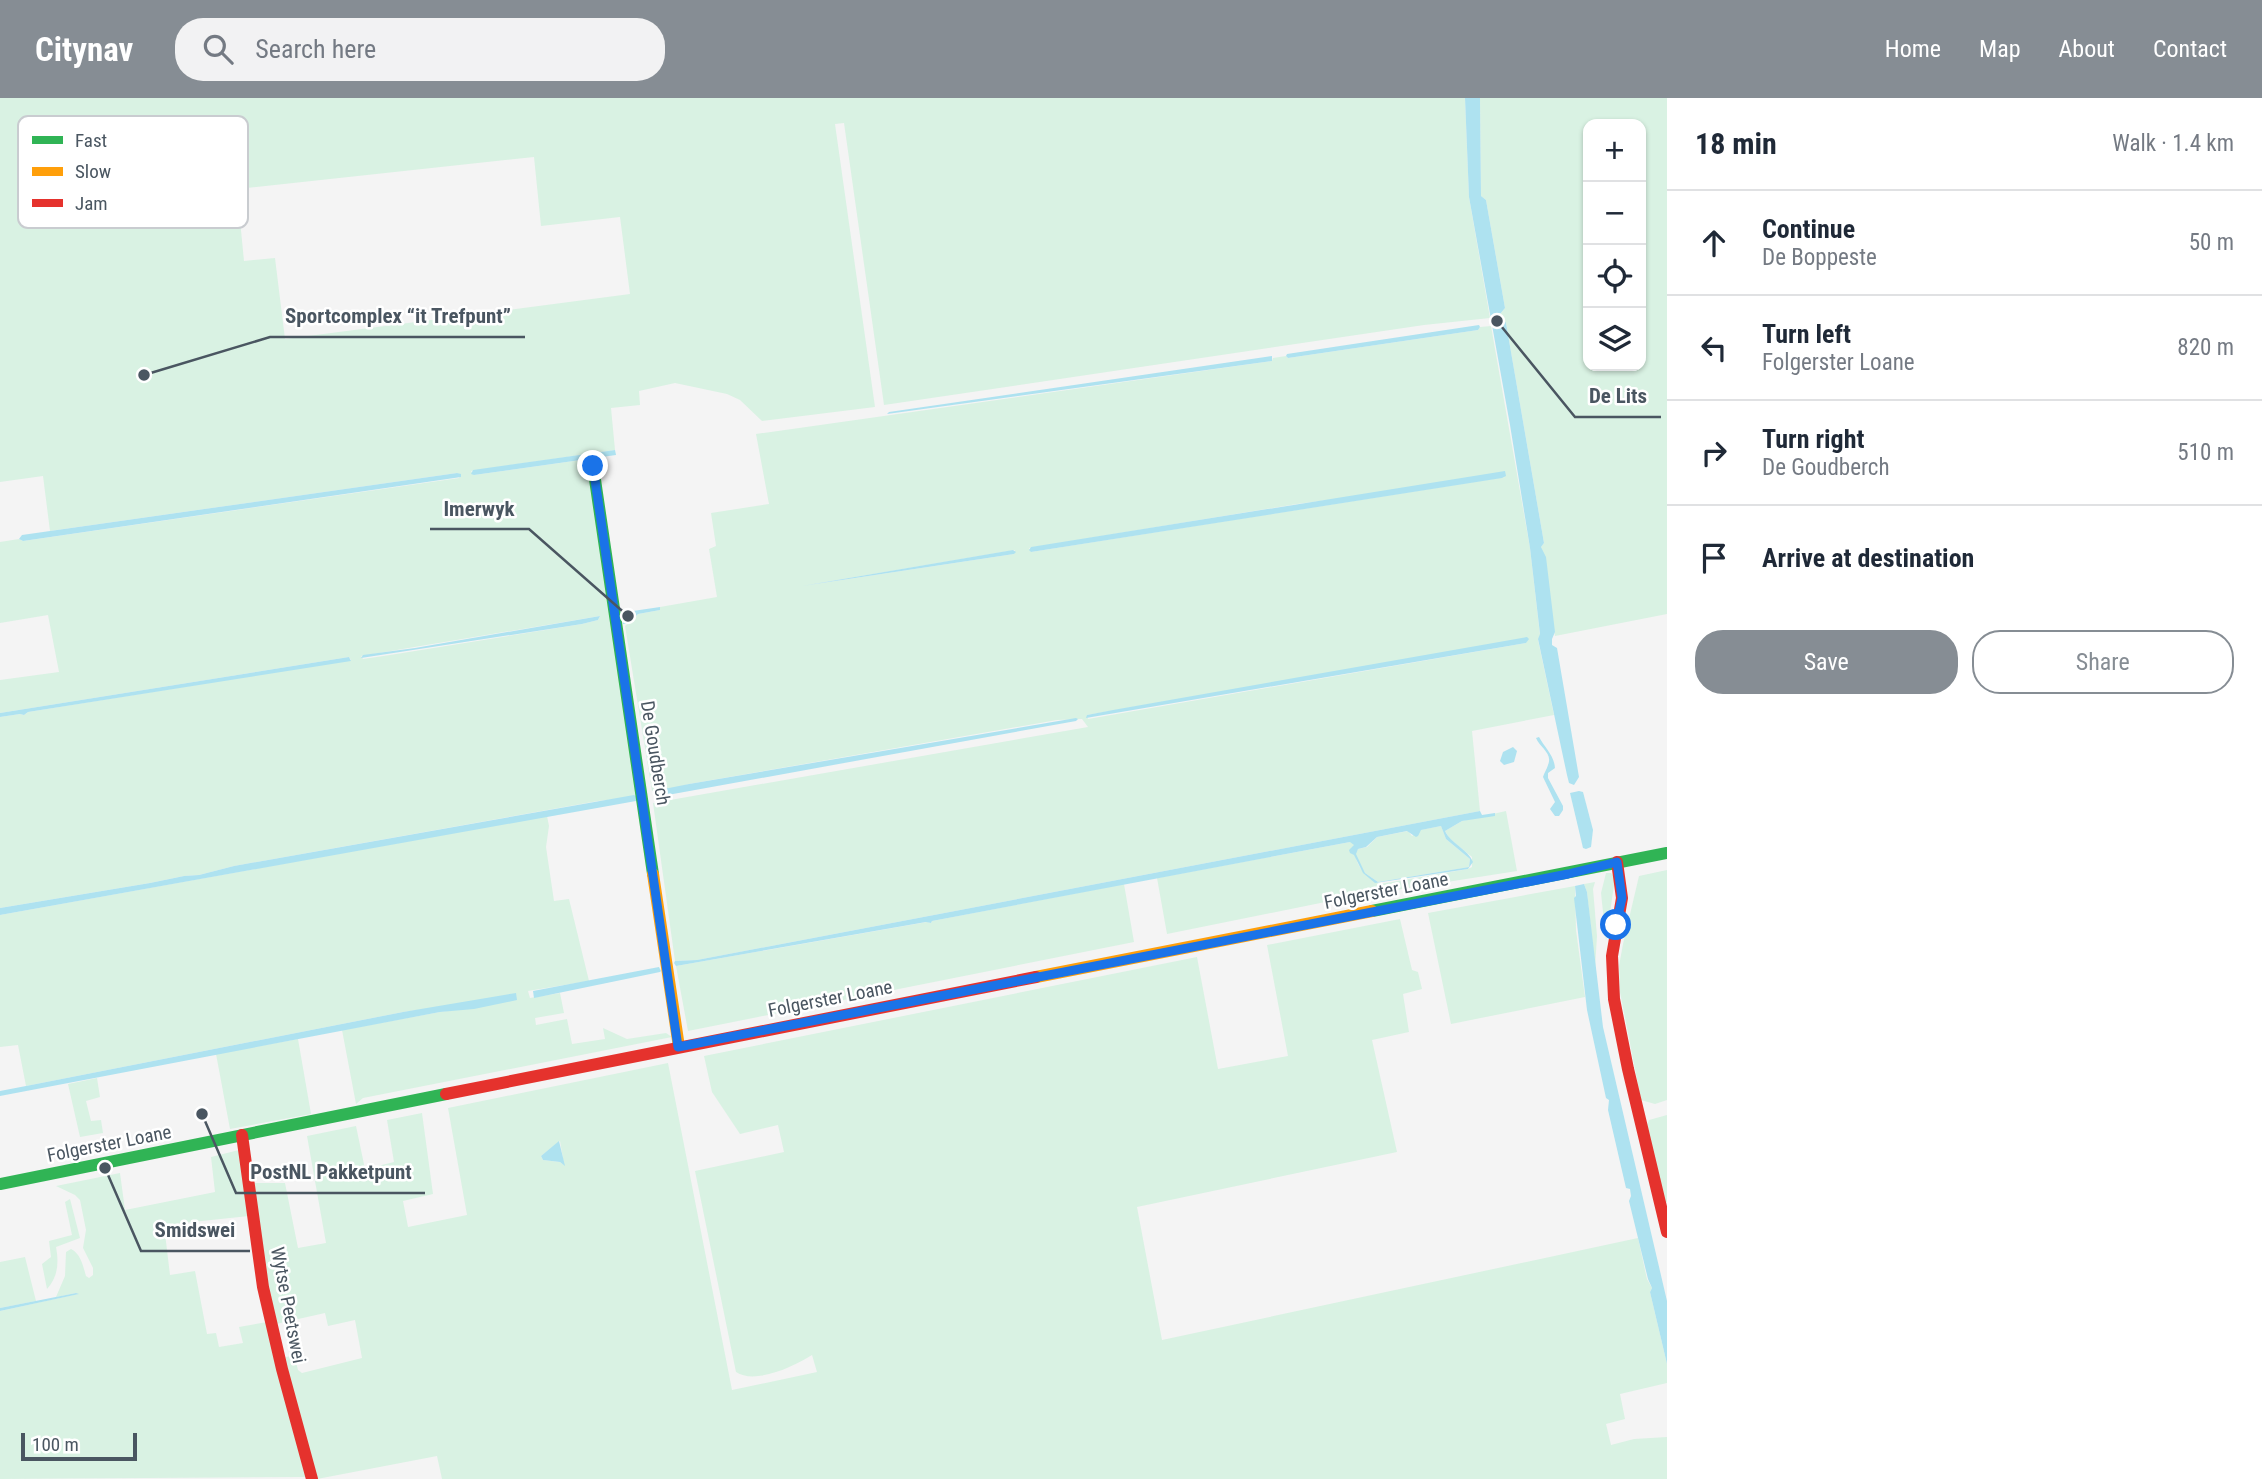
<!DOCTYPE html>
<meta charset="utf-8">
<style>
:root{--surface:#fff;--page:#f2f2f3;--text:#1f2937;--muted:#747a83;--line:#e0e1e3;--accent:#868d94}
body{margin:0;font-family:"Roboto Condensed",sans-serif;background:var(--page);color:var(--text)}
.controls{position:absolute;right:21px;top:21px;display:grid;overflow:hidden;border-radius:14px;box-shadow:0 2px 5px #0004}
.controls button{width:63px;height:63px;display:grid;place-items:center;padding:0;border:0;border-bottom:2px solid var(--line);background:var(--surface);color:var(--text);font:35px sans-serif}
.scale{position:absolute;left:21px;bottom:18px;width:116px;box-sizing:border-box;padding-left:7px;border:4px solid #4a5661;border-top:0;font-size:19px;line-height:24px;white-space:nowrap;color:#4a5661;-webkit-text-stroke:5px #fff;paint-order:stroke}
.stop{position:absolute;width:21px;height:21px;margin:-16px;border:5px solid #1a73e8;border-radius:50%;background:#fff}
.stop.end{background:#1a73e8;border-color:#fff;box-shadow:0 2px 7px #0008}
.list{margin:0;padding:0;list-style:none}
h2{display:flex;justify-content:space-between;align-items:center;height:91px;margin:0;padding:0 28px;font-size:30px}
h2 small{font-size:23px;font-weight:400;color:var(--muted)}
.list li{display:grid;grid-template-columns:46px 1fr auto;gap:21px;align-items:center;box-sizing:border-box;height:105px;padding:0 28px;border-top:2px solid var(--line)}
.list b{display:block;font-size:26px;white-space:nowrap}
.list p{margin:0;font-size:23px;white-space:nowrap;color:var(--muted)}
.list em{font-size:23px;font-style:normal;color:var(--muted)}
.actions{display:flex;gap:14px;padding:21px 28px}
.actions a{flex:1;padding:16px 0;border:2px solid var(--accent);border-radius:28px;text-align:center;font-size:24px;color:var(--accent)}
.actions .main{background:var(--accent);color:#fff}
.icon{flex:none;width:38px;height:38px;fill:none;stroke:currentColor;stroke-width:2;stroke-linecap:round;stroke-linejoin:round}
.map{position:relative;flex:none;width:1667px;height:1381px;overflow:hidden}
header{display:flex;align-items:center;gap:42px;box-sizing:border-box;height:98px;padding:0 35px;background:var(--accent);color:#fff}
header strong{font-size:33px}
nav{display:flex;gap:38px;margin-inline-start:auto;font-size:24px}
.search{width:490px;height:63px;background:var(--page);display:flex;align-items:center;gap:18px;box-sizing:border-box;padding:0 24px;border-radius:28px;color:var(--muted);font-size:26px}
main{display:flex}
aside{flex:1;background:var(--surface)}
.map>svg:first-child{display:block}
.green{fill:#d9f2e3;fill-rule:evenodd}
.water{fill:#aee2f0;fill-rule:evenodd}
.lines{fill:none;stroke-linecap:round;stroke-linejoin:round}
.fast{stroke:#30b455;stroke-width:12}
.slow{stroke:#ff9f0a;stroke-width:12}
.jam{stroke:#e5322d;stroke-width:12}
.route{stroke:#1a73e8;stroke-width:9}
.labels{text-anchor:middle;stroke-width:5;stroke-linejoin:round;paint-order:stroke}
.street-label{font-size:19px;fill:#4a5661;stroke:#fff}
.key{fill:#fff;stroke:#c9ccd0;stroke-width:2}
.key-label{font-size:19px;fill:#4a5661}
.leader{fill:none;stroke:#4a5661;stroke-width:2.5}
.callout-dot{fill:#4a5661;stroke:#fff;stroke-width:2.5}
.callout-label{font-size:21px;text-anchor:middle;font-weight:bold;fill:#4a5661;stroke:#fff;stroke-width:5;stroke-linejoin:round;paint-order:stroke}
</style>
<header>
<strong>Citynav</strong>
<div class="search"><svg class="icon" aria-label="search" viewBox="0 0 24 24"><circle cx="10" cy="10" r="6"/><path d="M15 15l6 6"/></svg>Search here</div>
<nav><a>Home</a><a>Map</a><a>About</a><a>Contact</a></nav>
</header>
<main>
<div class="map">
<svg width="1667" height="1381" viewBox="0 0 1667 1381">
<rect width="100%" height="100%" fill="#f4f4f4"/>
<g class="green">
<path d="M0,0H1465L1469,99L1490,220L1424,227L884,307L844,25L835,26L875,309L762,323L740,302L727,296L675,285L639,293L640,307L611,310L615,352L471,373L474,377L588,361L637,699L598,703L234,768L199,777L184,778L150,785L0,810V619L20,616L24,617L28,614L351,562L349,559L0,615V582L59,574L48,517L0,525V444L19,441L23,443L459,380L461,377L457,375L50,433L43,378L0,384ZM534,59L541,128L620,119L630,196L285,241L275,160L244,163L237,91ZM600,518L598,522L582,526L390,557L363,561L361,558Z"/>
<path d="M1480,0H1667V516L1555,538L1541,449L1544,445L1506,225L1501,221L1500,216L1505,210L1486,102L1481,98ZM1588,26H1641V268H1588Z"/>
<path d="M1491,228L1530,450L1540,537L1538,542L1554,617L1472,633L1480,713L697,862L675,863L653,705L1088,629L1082,621L1057,622L689,686L659,694L652,693L625,528L638,516L660,512V509L717,499L709,451L716,448L711,415L769,406L756,336L1272,263L1273,260L1286,258L1288,260L1478,232L1480,229ZM1505,379L1031,454L1029,450L1297,406ZM1015,452L1014,456L802,488ZM1528,540L1526,545L1088,621L1087,617Z"/>
<path d="M1506,713L1517,773L1345,800L1167,836L1157,780L1350,744L1354,745C1355,768 1361,774 1380,786L1468,771L1472,769V759L1450,741L1445,733L1462,723Z"/>
<polygon points="547,718 549,728 546,749 554,803 569,801 589,883 528,893 530,900 560,895 564,915 535,920 536,927 567,921 572,946 605,941 603,930 627,941 666,935 672,939 363,1000 356,1006 342,932 440,914 482,908 448,908 403,914 26,988 18,947 0,949 0,817"/>
<polygon points="1441,728 1446,741 1470,761 1469,769 1378,784 1365,775 1355,756 1358,751 1367,749 1377,739 1408,733 1412,738 1420,732"/>
<polygon points="1667,772 1667,1002 1655,1006 1641,1002 1620,894 1619,868 1623,846 1639,778"/>
<polygon points="1606,775 1611,775 1615,780 1606,843 1601,795"/>
<polygon points="1595,784 1593,791 1597,838 1595,870 1587,794 1584,786"/>
<polygon points="1124,786 1134,844 688,933 676,868 927,824 931,825 932,823"/>
<polygon points="1575,788 1576,832 1585,899 1451,926 1428,815"/>
<path d="M1400,821L1412,872L1418,874L1422,891L1403,896L1409,934L1372,942L1397,1054L1137,1109L1162,1242L1638,1140L1647,1181L1652,1190L1650,1194L1667,1266V1285L1620,1296L1625,1321L1606,1326L1611,1347L1634,1341L1667,1339V1381H442L437,1358L317,1381L283,1260L294,1257L298,1272L302,1275L362,1260L355,1222L328,1228L325,1215L276,1226L261,1145L253,1085H285L298,1150L326,1145L307,1038L356,1028L365,1071L394,1064L387,1022L422,1015L433,1096L403,1103L408,1129L467,1117L448,1010L668,965L732,1292L817,1274L812,1257C795,1268 755,1287 736,1274L695,1073L784,1054L778,1027L740,1036L712,994L704,958L1197,859L1218,971L1288,958L1267,847ZM560,1043L564,1067L560,1064L543,1062L541,1058Z"/>
<polygon points="298,941 311,1016 230,1031 216,956"/>
<polygon points="97,980 100,999 86,1003 91,1023 101,1022 103,1035 80,1039 68,986"/>
<polygon points="1667,1017 1667,1104 1665,1105 1647,1027 1649,1022"/>
<path d="M239,1052L249,1118L164,1127L170,1177L195,1173L207,1236L216,1235L219,1249L243,1245L239,1229L267,1224L307,1379L0,1381V1213L78,1196L76,1195L56,1199L65,1178L66,1154L71,1151C81,1156 83,1168 86,1178L89,1180L93,1177V1170L83,1150L86,1132L80,1102L75,1097L56,1088L120,1075L125,1112L215,1094L211,1059Z"/>
<path d="M70,1101L80,1140L56,1149C59,1165 58,1179 47,1191L42,1166L51,1159L49,1143L72,1137L65,1104Z"/>
<polygon points="25,1159 36,1203 0,1210 0,1164"/>
</g>
<g class="water">
<polygon points="1465,0 1480,0 1481,98 1486,102 1505,210 1500,216 1506,225 1544,445 1541,449 1546,459 1555,534 1552,541 1552,547 1557,550 1579,679 1574,687 1569,685 1567,677 1538,541 1540,536 1530,450 1510,327 1469,99"/>
<polygon points="1479,227 1480,229 1478,232 1288,260 1286,258 1287,256"/>
<polygon points="1272,258 1272,263 887,316 889,314"/>
<polygon points="615,352 616,357 474,377 471,376 473,372"/>
<polygon points="1505,373 1506,378 1502,380 1031,454 1029,452 1031,449"/>
<polygon points="457,375 461,376 461,379 23,443 19,441 22,437"/>
<polygon points="1013,452 1016,454 1014,456 802,488"/>
<polygon points="660,509 660,512 638,516 628,526 623,526 622,517 626,514"/>
<polygon points="600,518 598,522 582,526 361,560 363,557 415,550"/>
<polygon points="1527,539 1529,541 1526,545 1086,620 1087,617 1113,612"/>
<polygon points="349,559 351,563 28,614 24,617 20,616 0,619 0,615"/>
<polygon points="1076,620 1078,621 1076,623 662,698 658,696 664,691 689,686"/>
<path d="M1539,639C1545,650 1554,657 1555,670L1548,675V680L1563,708V712L1559,718H1555L1550,711L1555,704L1543,679C1544,675 1547,671 1548,667C1553,655 1540,650 1536,640Z"/>
<polygon points="1513,649 1517,653 1514,664 1504,667 1500,663 1503,654"/>
<polygon points="1579,693 1583,694 1593,732 1591,749 1586,751 1583,750 1570,695"/>
<polygon points="634,697 637,699 636,703 0,817 0,810 150,785 184,778 199,777 234,768"/>
<path d="M1480,713L1482,717L1495,715V718L1462,723L1445,733C1451,746 1468,751 1473,764L1468,771L1375,785L1363,775L1354,757L1350,755L1349,752L1354,747L1350,744L932,823L931,825L926,824L676,868L674,865L675,863L697,862ZM1441,728L1446,741L1470,761L1469,769L1378,784L1365,775L1356,756L1358,751L1366,749L1377,739L1407,733L1416,739L1418,738L1421,732Z"/>
<polygon points="1584,786 1587,794 1603,929 1667,1203 1667,1266 1650,1194 1652,1190 1648,1181 1629,1103 1631,1098 1630,1091 1626,1090 1608,1012 1609,1002 1606,1000 1587,912 1574,800 1576,798 1575,788"/>
<polygon points="659,869 661,873 660,874 534,900 533,893"/>
<polygon points="516,895 517,902 474,911 440,914 0,998 0,993 26,988 403,914"/>
<polygon points="559,1043 565,1068 560,1064 543,1062 541,1058"/>
<polygon points="76,1195 79,1196 0,1213 0,1210"/>
</g>
<g class="lines">
<g class="fast">
<polyline points="593,368 653,776"/>
<polyline points="1372,813 1667,755"/>
<polyline points="0,1086 446,996"/>
</g>
<g class="slow">
<polyline points="653,776 679,949"/>
<polyline points="1036,879 1372,813"/>
</g>
<g class="jam">
<polyline points="1617,764 1622,800 1612,858 1614,901 1628,971 1667,1134"/>
<polyline points="446,996 1036,879"/>
<polyline points="242,1037 263,1189 282,1271 312,1381"/>
</g>
</g>
<g class="lines">
<polyline class="route" points="593,368 678,949 1568,776 1617,764 1622,800 1616,827"/>
</g>
<g class="labels">
<g class="street-label">
<text transform="translate(656 655) rotate(81)" y="7">De Goudberch</text>
<text transform="translate(1386 792) rotate(-11)" y="7">Folgerster Loane</text>
<text transform="translate(830 900) rotate(-11)" y="7">Folgerster Loane</text>
<text transform="translate(109 1045) rotate(-11)" y="7">Folgerster Loane</text>
<text transform="translate(289 1207) rotate(79)" y="7">Wytse Peetswei</text>
</g>
</g>
<rect x="18" y="18" width="230" height="112" rx="10" class="key"/>
<rect x="32" y="38" width="31" height="8" fill="#30b455"/>
<rect x="32" y="69" width="31" height="9" fill="#ff9f0a"/>
<rect x="32" y="101" width="31" height="8" fill="#e5322d"/>
<g class="key-label">
<text x="75" y="49">Fast</text>
<text x="75" y="80">Slow</text>
<text x="75" y="112">Jam</text>
</g>
<path class="leader" d="M144 277L270 239H525M1497 223L1575 319H1661M628 518L529 431H430M202 1016L236 1095H425M105 1070L141 1153H250"/>
<g class="callout-dot">
<circle cx="144" cy="277" r="7"/>
<circle cx="1497" cy="223" r="7"/>
<circle cx="628" cy="518" r="7"/>
<circle cx="202" cy="1016" r="7"/>
<circle cx="105" cy="1070" r="7"/>
</g>
<g class="callout-label">
<text x="398" y="225">Sportcomplex “it Trefpunt”</text>
<text x="1618" y="305">De Lits</text>
<text x="479" y="418">Imerwyk</text>
<text x="331" y="1081">PostNL Pakketpunt</text>
<text x="195" y="1139">Smidswei</text>
</g>
</svg>
<div class="controls">
<button>+</button>
<button>−</button>
<button><svg class="icon" aria-label="locate" viewBox="0 0 24 24"><circle cx="12" cy="12" r="6"/><path d="M12 2v4M12 18v4M2 12h4M18 12h4"/></svg></button>
<button><svg class="icon" aria-label="layers" viewBox="0 0 24 24"><path d="M12 4l9 5-9 5-9-5zM3 14l9 5 9-5"/></svg></button>
</div>
<div class="scale">100 m</div>
<div class="stop" style="left:1616px;top:827px"></div>
<div class="stop end" style="left:593px;top:368px"></div>
</div>
<aside>
<h2>18 min<small>Walk · 1.4 km</small></h2>
<ul class="list">
<li><svg class="icon" aria-label="ahead" viewBox="0 0 24 24"><path d="M12 20V5M6 11l6-6 6 6"/></svg><div><b>Continue</b><p>De Boppeste</p></div><em>50 m</em></li>
<li><svg class="icon" aria-label="left" viewBox="0 0 24 24"><path d="M17 20v-9H6M10 6l-5 5 5 5"/></svg><div><b>Turn left</b><p>Folgerster Loane</p></div><em>820 m</em></li>
<li><svg class="icon" aria-label="right" viewBox="0 0 24 24"><path d="M7 20v-9h11M14 6l5 5-5 5"/></svg><div><b>Turn right</b><p>De Goudberch</p></div><em>510 m</em></li>
<li><svg class="icon" aria-label="arrive" viewBox="0 0 24 24"><path d="M6 21V4h12l-3 4 3 4H6"/></svg><div><b>Arrive at destination</b></div></li>
</ul>
<div class="actions"><a class="main">Save</a><a>Share</a></div>
</aside>
</main>
